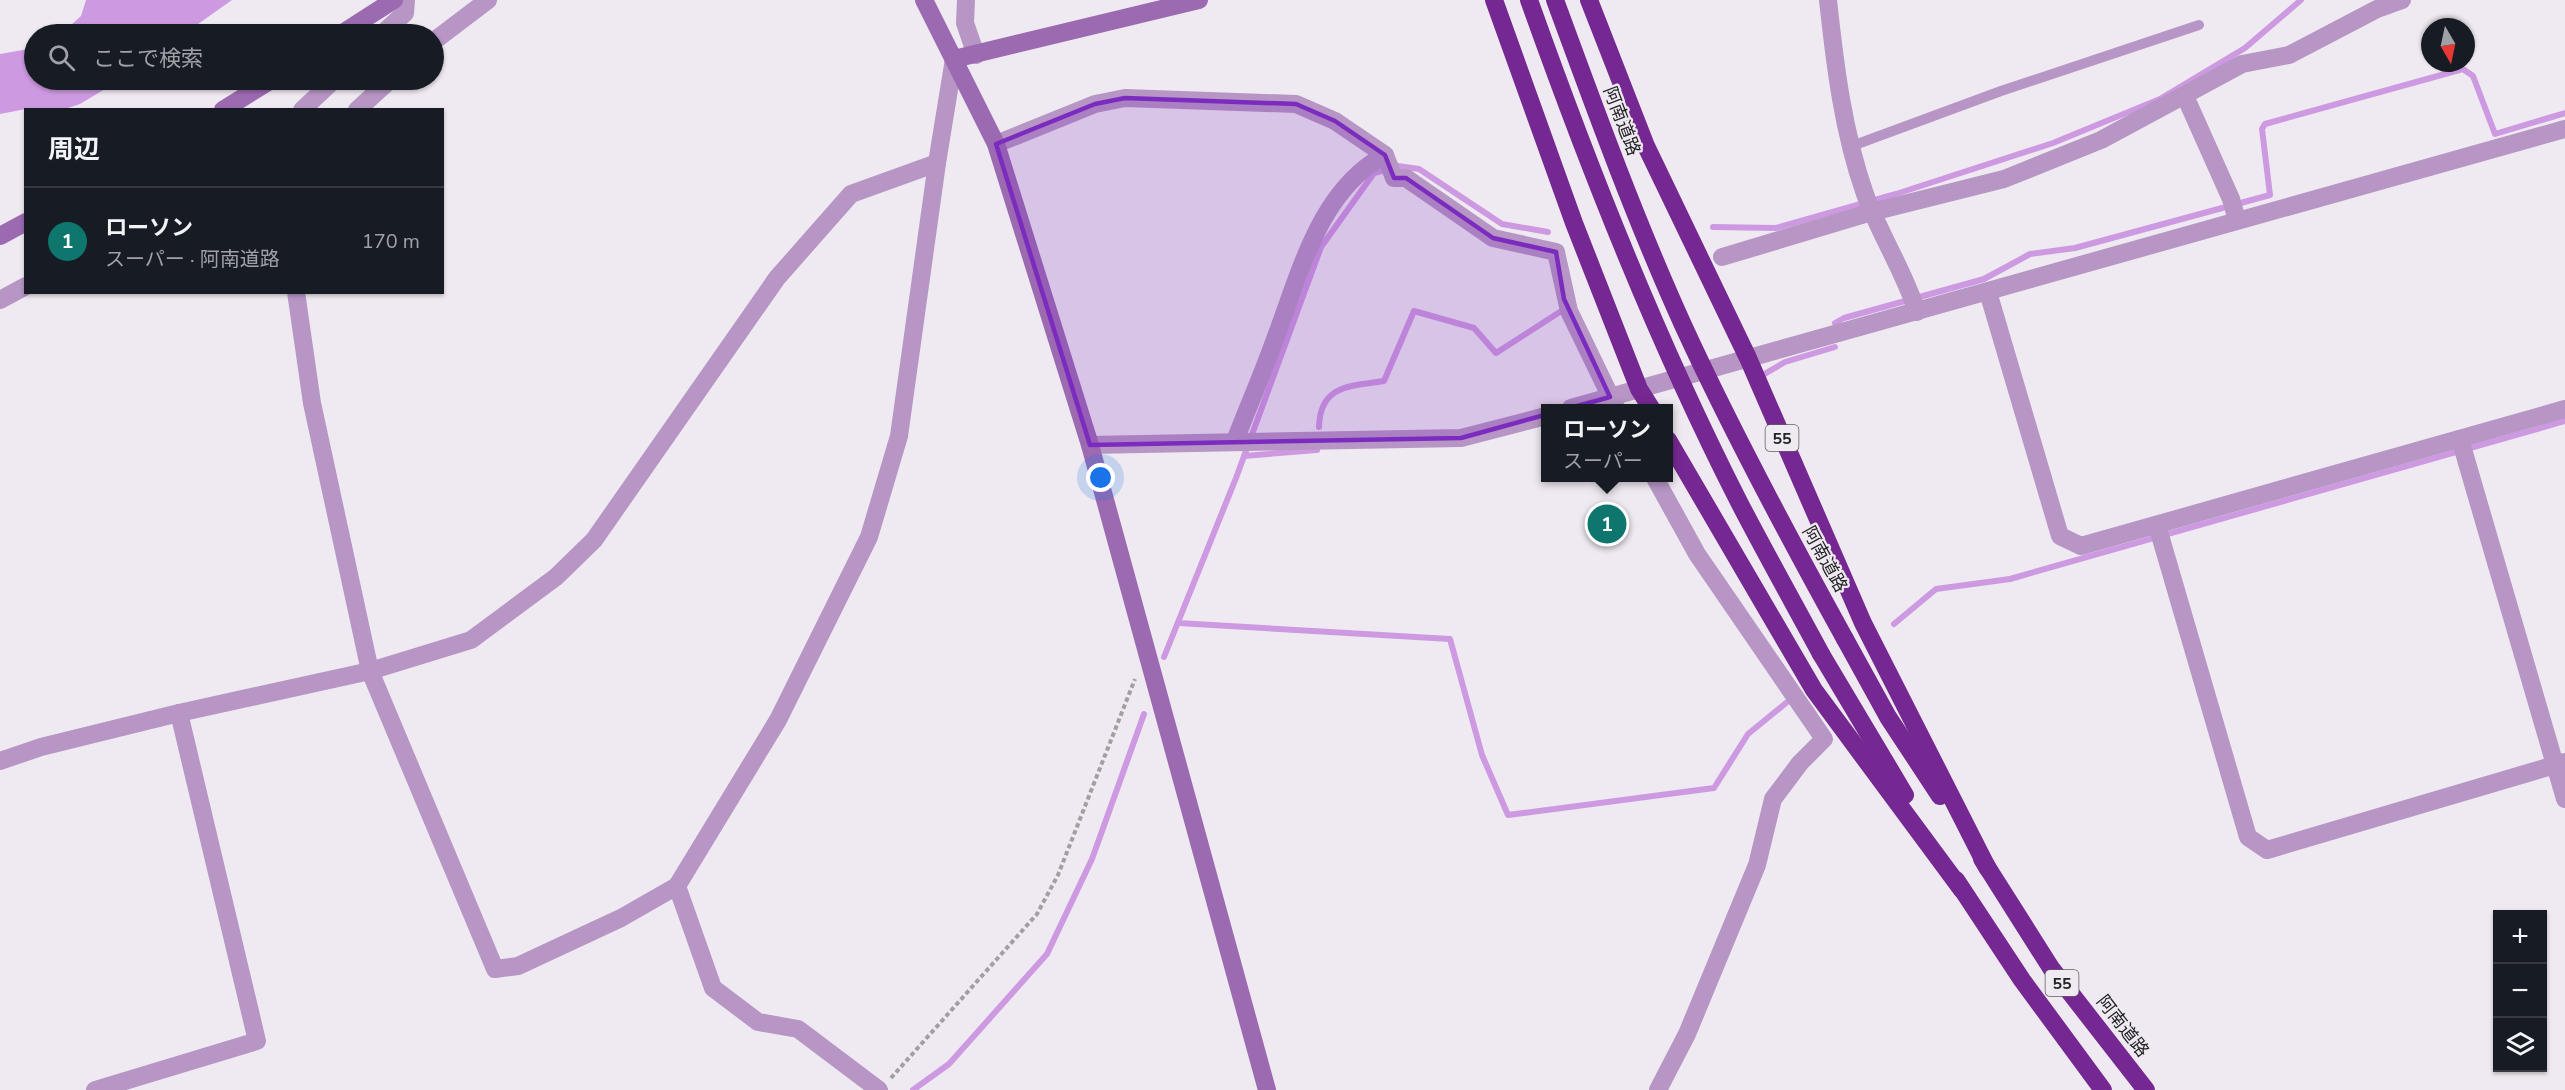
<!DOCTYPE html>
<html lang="ja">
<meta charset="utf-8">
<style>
:root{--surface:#171b24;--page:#20242c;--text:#f1f3f6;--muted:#9ea1a6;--line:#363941;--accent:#0f766e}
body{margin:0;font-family:"Nunito Sans","Noto Sans JP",sans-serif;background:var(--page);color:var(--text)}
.controls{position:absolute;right:18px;bottom:18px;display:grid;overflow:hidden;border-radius:0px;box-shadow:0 2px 4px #0004}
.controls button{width:54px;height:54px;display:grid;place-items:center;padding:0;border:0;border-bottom:2px solid var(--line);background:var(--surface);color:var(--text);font:30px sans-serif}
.compass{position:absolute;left:2421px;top:18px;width:54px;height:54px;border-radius:50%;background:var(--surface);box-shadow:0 2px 4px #0004;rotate:171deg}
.you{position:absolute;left:1101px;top:478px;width:21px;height:21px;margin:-15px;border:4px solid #fff;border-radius:50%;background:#1a73e8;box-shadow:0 0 0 9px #1a73e833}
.badge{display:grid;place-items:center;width:39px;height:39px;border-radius:50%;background:var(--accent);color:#fff;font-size:20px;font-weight:700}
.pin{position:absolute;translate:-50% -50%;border:3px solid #fff;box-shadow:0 2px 6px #0006}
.popup{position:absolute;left:1541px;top:404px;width:132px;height:78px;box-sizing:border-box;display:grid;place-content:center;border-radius:0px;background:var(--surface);filter:drop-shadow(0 2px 4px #0005);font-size:20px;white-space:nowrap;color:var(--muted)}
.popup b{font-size:22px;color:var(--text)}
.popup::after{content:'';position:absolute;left:50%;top:100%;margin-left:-12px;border:12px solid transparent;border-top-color:var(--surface)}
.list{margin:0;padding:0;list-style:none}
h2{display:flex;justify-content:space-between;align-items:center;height:78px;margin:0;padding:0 24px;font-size:26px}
h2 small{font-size:20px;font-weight:400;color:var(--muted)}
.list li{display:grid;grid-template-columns:39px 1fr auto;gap:18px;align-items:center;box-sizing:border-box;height:108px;padding:0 24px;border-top:2px solid var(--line)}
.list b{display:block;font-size:22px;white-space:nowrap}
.list p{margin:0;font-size:20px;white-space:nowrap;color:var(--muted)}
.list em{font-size:20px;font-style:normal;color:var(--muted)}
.icon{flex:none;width:33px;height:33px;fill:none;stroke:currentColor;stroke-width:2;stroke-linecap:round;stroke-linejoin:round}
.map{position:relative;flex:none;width:2565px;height:1090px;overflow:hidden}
.search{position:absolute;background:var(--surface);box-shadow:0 2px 4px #0004;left:24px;top:24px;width:420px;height:66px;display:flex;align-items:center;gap:15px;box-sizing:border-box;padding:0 21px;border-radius:33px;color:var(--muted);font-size:22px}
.panel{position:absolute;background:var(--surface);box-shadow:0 2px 4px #0004;left:24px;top:108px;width:420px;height:186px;border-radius:0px}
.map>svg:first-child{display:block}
.water{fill:#cd9ae1}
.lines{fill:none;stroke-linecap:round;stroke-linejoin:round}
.stream{stroke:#cd9ae1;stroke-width:6}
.path{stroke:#a29ea3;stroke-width:4;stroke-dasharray:4.5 3;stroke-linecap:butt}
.lane{stroke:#b795c5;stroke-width:10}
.street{stroke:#b795c5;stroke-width:18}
.secondary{stroke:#9c6ab1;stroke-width:18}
.highway{stroke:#762892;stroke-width:18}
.highway-bridge{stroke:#762892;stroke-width:18}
.marked{fill:#7b2cbf;fill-opacity:0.2;stroke:#7b2cbf;stroke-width:4.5;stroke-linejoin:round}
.labels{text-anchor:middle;stroke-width:4.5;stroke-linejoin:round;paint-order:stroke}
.shield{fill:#efeaf1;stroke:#615f62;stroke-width:1.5}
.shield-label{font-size:16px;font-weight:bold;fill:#242325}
.street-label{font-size:18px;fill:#242325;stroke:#efeaf1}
</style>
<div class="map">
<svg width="2565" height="1090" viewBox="0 0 2565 1090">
<rect width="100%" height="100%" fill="#efeaf1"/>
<g class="water">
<polygon points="86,0 232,0 184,34 61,34 81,16"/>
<polygon points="34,48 34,80 120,80 80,104 65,109 31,108 0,114 0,54"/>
</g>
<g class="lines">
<g class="stream">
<polyline points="1713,227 1776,228 1896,194 2053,143 2160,99 2245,48 2301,0"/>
<polyline points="1835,323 1844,318 1984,279 2030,254 2075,248 2270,195 2262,129 2265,124 2463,69 2473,76 2495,134 2565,113"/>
<polyline points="1761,376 1785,362 1835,347"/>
<path d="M1319,427C1320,385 1350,386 1384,381L1414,311L1474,328L1496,353L1566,308"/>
<polyline points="1244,456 1317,450"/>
<polyline points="1178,623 1450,639 1482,755 1508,815 1714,788 1748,734 1786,703"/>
<polyline points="1894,624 1936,589 2010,579 2565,421"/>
<polyline points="1164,657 1236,478 1321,247 1374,173 1398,166 1419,169 1502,224 1548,232"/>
<polyline points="913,1090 949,1064 1047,954 1092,859 1144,714"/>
</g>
<polyline class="path" points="891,1078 1037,914 1058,875 1135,679"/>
<polyline class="lane" points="1852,146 2001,91 2199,25"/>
<g class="street">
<polyline points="966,0 965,23 976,55"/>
<path d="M1828,0C1835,65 1843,132 1865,194C1880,235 1904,271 1917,312"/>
<polyline points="382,34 405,13 406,0"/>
<polyline points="434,41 488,0"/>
<polyline points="2185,96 2231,199 2237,220"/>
<polyline points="302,110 334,80"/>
<polyline points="357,110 390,80"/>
<polyline points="996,144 1095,104 1125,98 1296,104 1335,121 1385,155"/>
<polyline points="1722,257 1872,212 2004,179 2101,140 2242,64 2289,55 2377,9 2402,0"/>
<polyline points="296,292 312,403 370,671 495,969 518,966 621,918 677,886 778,720 869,537 899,436 937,163 954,59"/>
<polyline points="1988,292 2060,536 2081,546 2565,409"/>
<polyline points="0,300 26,286"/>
<polyline points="1571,408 2565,129"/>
<polyline points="2460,439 2565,799"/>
<path d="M1235,441C1248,407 1263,373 1275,339C1300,274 1319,190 1385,155L1394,178H1406L1493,238L1556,252L1569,311L1616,408"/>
<polyline points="1090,445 1461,438 1546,416"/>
<polyline points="1655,478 1697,554 1824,739 1800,763 1773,799 1757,865 1687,1034 1658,1090"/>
<polyline points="2157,525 2248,837 2267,850 2565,762"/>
<polyline points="0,761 41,747 179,713 370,671 471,640 556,577 594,540 777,278 851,194 937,163"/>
<polyline points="677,886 713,988 758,1022 798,1029 879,1090"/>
<polyline points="95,1090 257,1041 179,713"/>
</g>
<g class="secondary">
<polyline points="924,0 996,144 1090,445 1267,1090"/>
<polyline points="341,34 394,0"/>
<polyline points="954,59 1199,0"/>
<polyline points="223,110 271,80"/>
<polyline points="0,236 26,222"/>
</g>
<g class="highway">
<polyline points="1494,0 1574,223 1639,389 1651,408"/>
<polyline points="1589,0 1646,146 1748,358 1863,623 1988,869"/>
<polyline points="1668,440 1814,690 1962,890"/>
<polyline points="1845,639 1888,717 1940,796"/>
<polyline points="1821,654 1905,795"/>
<polyline points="1982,859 2051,968 2146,1090"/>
<polyline points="1956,880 2022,980 2103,1090"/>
</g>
<g class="highway-bridge">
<path d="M1529,0C1590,171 1657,341 1739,502C1766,554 1794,604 1821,654"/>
<path d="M1555,0C1595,109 1635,219 1683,325C1732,432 1788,536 1845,639"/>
</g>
</g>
<path class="marked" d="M1125,98L1296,104L1335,121L1385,155L1394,178H1406L1493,238L1556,252L1564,299L1610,397L1461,438L1090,445L996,144L1095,104Z"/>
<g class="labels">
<g class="shield">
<rect x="1765.5" y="425" width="33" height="26" rx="4.5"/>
<rect x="2045.5" y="970" width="33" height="26" rx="4.5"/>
</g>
<g class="shield-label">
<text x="1782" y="444">55</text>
<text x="2062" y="989">55</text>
</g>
<g class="street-label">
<text transform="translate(1622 121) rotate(69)" y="6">阿南道路</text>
<text transform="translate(1825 559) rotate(61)" y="6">阿南道路</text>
<text transform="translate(2123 1026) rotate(52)" y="6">阿南道路</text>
</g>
</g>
</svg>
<div class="controls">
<button>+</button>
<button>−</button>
<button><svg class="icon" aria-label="layers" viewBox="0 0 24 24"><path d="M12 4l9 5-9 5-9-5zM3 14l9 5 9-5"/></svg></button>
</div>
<svg class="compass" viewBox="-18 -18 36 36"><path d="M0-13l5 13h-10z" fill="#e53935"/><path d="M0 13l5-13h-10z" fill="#9ea1a6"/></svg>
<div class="you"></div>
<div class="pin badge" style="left:1607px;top:524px">1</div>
<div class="popup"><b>ローソン</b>スーパー</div>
<div class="search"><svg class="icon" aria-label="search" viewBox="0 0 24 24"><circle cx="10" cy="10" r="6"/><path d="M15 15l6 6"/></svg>ここで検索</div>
<section class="panel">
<h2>周辺<small></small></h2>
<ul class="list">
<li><span class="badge">1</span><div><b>ローソン</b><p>スーパー · 阿南道路</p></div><em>170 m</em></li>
</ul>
</section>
</div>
